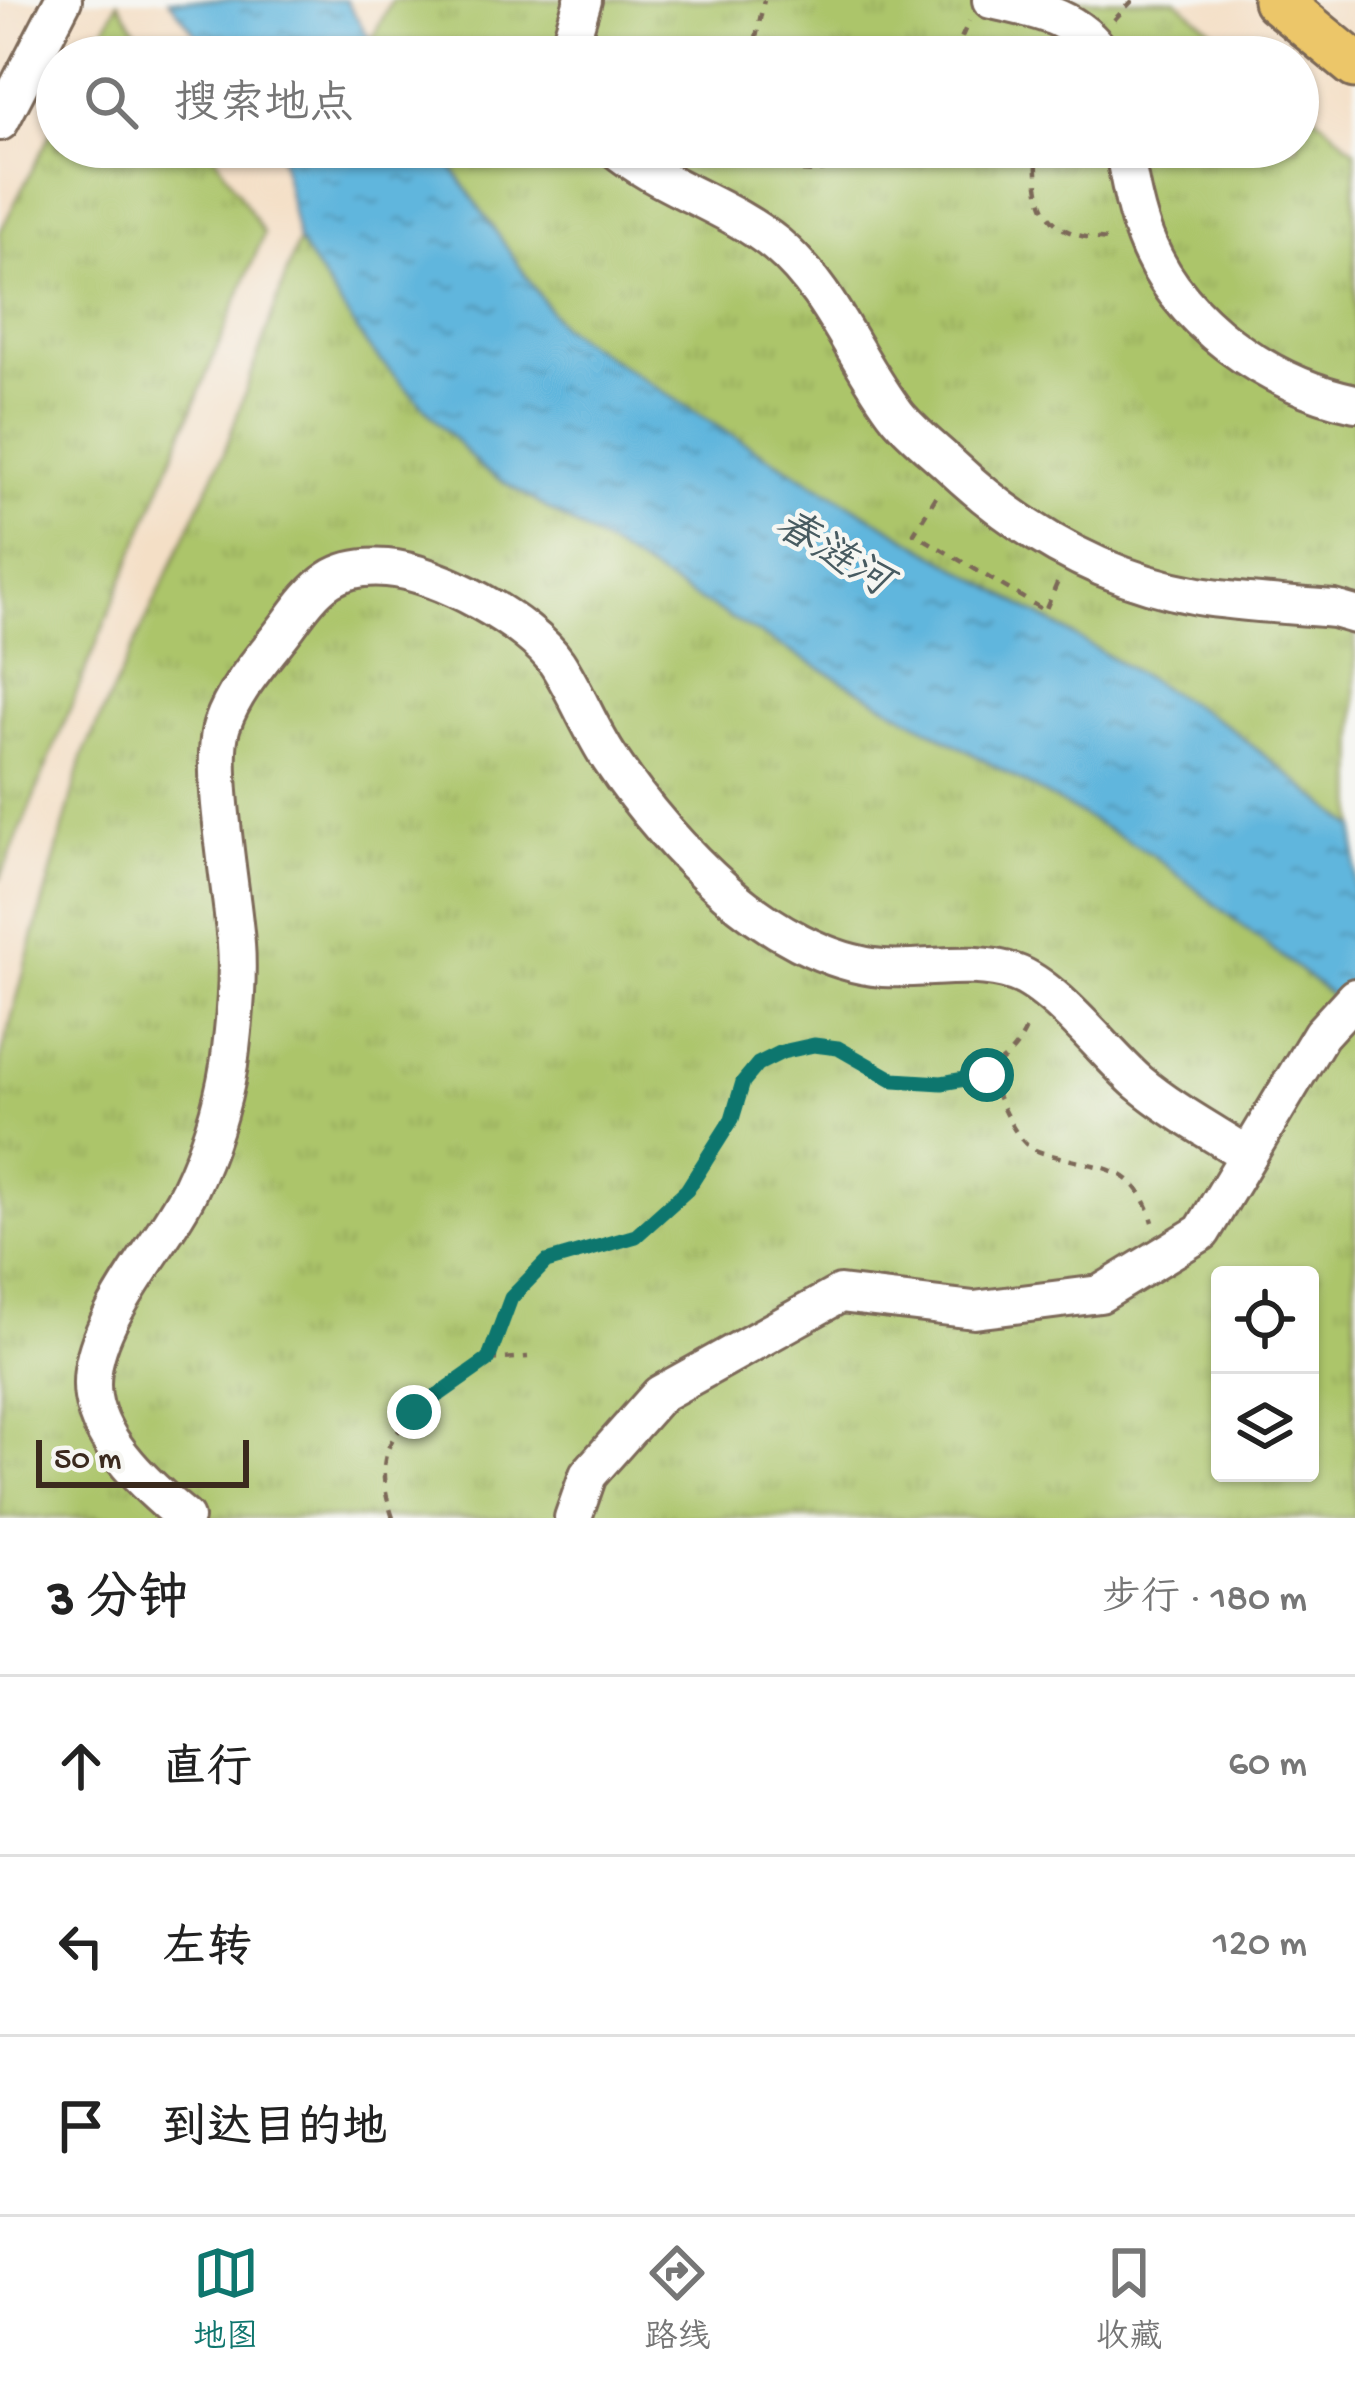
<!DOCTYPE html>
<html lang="zh">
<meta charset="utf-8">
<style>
:root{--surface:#fff;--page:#f2f2f2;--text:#222;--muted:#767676;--line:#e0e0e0;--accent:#0f766e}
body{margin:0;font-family:"Gochi Hand","LXGW WenKai TC",sans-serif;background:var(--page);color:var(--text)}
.controls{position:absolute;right:36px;bottom:36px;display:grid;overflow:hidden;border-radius:12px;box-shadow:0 3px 9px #0004}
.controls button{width:108px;height:108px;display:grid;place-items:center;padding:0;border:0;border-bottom:3px solid var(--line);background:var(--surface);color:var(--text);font:60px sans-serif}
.scale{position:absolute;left:36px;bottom:30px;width:213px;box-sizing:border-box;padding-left:12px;border:6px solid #3b2a1e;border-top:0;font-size:33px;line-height:42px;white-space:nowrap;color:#3b2a1e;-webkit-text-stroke:9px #f6f6f2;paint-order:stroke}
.stop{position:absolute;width:36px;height:36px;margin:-27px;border:9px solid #0f766e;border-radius:50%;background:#fff}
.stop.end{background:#0f766e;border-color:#fff;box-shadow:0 3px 12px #0008}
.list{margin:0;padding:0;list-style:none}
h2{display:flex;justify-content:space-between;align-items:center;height:156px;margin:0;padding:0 48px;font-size:51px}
h2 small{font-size:39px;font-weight:400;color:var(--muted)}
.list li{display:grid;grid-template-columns:78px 1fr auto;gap:36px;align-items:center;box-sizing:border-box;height:180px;padding:0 48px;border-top:3px solid var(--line)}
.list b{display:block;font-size:45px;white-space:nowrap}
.list em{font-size:39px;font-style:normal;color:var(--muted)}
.icon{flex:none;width:66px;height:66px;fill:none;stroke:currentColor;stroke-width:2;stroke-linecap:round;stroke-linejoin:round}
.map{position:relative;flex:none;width:1355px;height:1518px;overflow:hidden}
.search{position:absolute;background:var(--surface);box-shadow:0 3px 9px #0004;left:36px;right:36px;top:36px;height:132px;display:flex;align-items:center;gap:30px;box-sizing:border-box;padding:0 42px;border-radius:66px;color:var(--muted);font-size:45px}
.sheet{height:696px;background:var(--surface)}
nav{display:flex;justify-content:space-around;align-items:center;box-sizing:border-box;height:168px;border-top:3px solid var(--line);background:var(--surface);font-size:33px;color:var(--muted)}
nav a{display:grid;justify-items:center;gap:6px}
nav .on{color:var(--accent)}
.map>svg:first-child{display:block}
.grass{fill:url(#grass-tufts);stroke:#747844;stroke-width:3;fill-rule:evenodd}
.water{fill:url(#water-ripples);stroke:#4e707e;stroke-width:3}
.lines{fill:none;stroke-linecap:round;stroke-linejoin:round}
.minor-casing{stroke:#7c6959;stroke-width:42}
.major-casing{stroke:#7c6959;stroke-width:51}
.path{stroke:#7c6959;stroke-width:4.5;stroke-dasharray:9 9;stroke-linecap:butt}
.minor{stroke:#fff;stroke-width:36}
.major{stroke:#ecc669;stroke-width:45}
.route{stroke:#0f766e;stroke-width:15}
.labels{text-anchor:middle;stroke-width:9;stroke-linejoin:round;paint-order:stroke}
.water-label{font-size:42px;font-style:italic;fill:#485b61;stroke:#f6f6f2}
</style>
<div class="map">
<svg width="1355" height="1518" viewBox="0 0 1355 1518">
<defs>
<pattern id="grass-tufts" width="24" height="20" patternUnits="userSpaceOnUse" patternTransform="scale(3)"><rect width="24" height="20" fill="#acc56a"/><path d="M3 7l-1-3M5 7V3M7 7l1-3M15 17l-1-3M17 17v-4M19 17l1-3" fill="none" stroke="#95a95b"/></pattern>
<pattern id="water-ripples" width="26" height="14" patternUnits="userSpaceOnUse" patternTransform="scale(3)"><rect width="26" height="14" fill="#61b6dd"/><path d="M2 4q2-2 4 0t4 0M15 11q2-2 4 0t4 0" fill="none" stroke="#5194b3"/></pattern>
</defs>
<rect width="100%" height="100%" fill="#f6f6f2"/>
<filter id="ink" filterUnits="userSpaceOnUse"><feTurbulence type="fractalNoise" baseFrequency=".00833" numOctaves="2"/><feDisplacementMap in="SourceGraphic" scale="24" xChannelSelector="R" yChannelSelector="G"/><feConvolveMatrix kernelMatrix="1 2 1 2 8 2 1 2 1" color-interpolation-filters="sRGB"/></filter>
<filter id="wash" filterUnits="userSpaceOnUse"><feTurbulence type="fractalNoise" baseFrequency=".004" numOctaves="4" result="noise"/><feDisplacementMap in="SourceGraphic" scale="48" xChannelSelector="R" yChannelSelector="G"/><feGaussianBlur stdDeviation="2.7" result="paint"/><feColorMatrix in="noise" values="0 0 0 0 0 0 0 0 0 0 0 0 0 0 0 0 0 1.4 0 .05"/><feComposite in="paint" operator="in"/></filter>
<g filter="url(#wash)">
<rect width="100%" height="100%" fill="#f4dfc6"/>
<g class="grass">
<polygon points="392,0 1176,0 1246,57 381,57 371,41"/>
<polygon points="118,2 153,57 90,57"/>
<polygon points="1298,100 1355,150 1355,828 1229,727 720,428 561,327 438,147 1298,147"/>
<polygon points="57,121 57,147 210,147 264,234 0,880 0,232"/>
<path d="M298,241L369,348L481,468L681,590L1153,855L1355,1014V1518H0V1061L83,755L224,453ZM1220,1275H1310V1473H1220Z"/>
</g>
<g class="water">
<polygon points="169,0 346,0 381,57 214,57"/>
<polygon points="279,147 438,147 561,327 720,428 1229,727 1355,828 1355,1014 1153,855 681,590 481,468 369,348 298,241"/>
</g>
</g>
<g filter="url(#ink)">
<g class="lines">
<defs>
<g id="minor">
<path d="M991,0C1037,10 1077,16 1104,57"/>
<polyline points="566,57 583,0"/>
<polyline points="0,122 63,0"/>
<path d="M613,147C662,188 727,204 777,245C832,291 855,361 898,416C913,434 934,450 951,466C1020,531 1103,579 1198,596C1242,603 1289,605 1334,609L1355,615"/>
<path d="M1123,147C1129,177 1134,209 1145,237C1177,322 1269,385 1355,403"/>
<path d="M185,1518C150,1489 100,1445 93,1397C82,1329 160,1250 189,1191C208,1151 222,1108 229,1065C234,1027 239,982 236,944C233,895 208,764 222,725C235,687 266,655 289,624C317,585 335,564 387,568C435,571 530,622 557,663C577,694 590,729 610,759C643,808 682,853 726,892C767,928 828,964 883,968C927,971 972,958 1015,973C1054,986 1105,1053 1138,1082C1171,1110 1212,1132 1248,1155"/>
<polyline points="573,1518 588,1475 660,1394 840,1294 974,1310 1100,1294 1202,1232 1321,1034 1355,997"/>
</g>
<polyline id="major" points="1276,0 1355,65"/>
</defs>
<use href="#minor" class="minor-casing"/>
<use href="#major" class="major-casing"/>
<g class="path">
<polyline points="1114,20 1133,0"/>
<polyline points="954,54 969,21"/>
<polyline points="752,57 764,0"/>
<polyline points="934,57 972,57"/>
<path d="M755,147C781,178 837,181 862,147"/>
<path d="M1037,147C1035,206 1043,236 1110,240"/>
<polyline points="936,497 914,533 1045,611 1059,579"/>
<path d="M987,1075C998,1095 1008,1125 1024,1142C1033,1152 1047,1154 1059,1157C1108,1170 1137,1167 1153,1222"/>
<polyline points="488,1360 528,1357"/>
<path d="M393,1518C365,1437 405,1423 462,1381C470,1374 484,1367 489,1358C512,1321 502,1297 543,1265C565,1248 604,1247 630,1237C649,1231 672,1206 686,1191C703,1172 719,1144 730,1122C747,1089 740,1068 782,1053C835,1034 847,1062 892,1078C900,1081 910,1081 919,1081C967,1085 1011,1071 1029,1022"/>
</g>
<use href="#minor" class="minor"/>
<use href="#major" class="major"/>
</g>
</g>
<g class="lines" filter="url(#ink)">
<polyline class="route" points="414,1412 488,1360 511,1298 546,1262 636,1236 687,1190 732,1119 743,1082 758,1064 782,1052 814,1045 838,1048 894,1080 942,1083 987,1075"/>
</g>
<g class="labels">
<g class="water-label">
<text transform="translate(835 550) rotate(31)" y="15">春涟河</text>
</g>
</g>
</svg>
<div class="controls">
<button><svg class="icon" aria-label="locate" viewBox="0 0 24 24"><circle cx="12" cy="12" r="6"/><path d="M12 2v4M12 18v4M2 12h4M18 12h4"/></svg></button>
<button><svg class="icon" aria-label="layers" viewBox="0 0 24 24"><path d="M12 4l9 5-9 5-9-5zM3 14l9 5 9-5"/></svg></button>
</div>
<div class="scale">50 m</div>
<div class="stop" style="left:987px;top:1075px"></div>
<div class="stop end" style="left:414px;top:1412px"></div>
<div class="search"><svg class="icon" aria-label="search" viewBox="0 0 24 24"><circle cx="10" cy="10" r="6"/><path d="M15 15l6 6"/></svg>搜索地点</div>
</div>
<section class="sheet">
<h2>3 分钟<small>步行 · 180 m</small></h2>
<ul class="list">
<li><svg class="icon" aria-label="ahead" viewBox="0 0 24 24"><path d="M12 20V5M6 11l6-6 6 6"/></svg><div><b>直行</b></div><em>60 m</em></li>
<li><svg class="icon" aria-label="left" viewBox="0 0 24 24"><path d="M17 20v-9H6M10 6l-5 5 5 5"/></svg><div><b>左转</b></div><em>120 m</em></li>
<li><svg class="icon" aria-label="arrive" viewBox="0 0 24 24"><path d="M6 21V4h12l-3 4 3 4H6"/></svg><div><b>到达目的地</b></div></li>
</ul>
</section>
<nav>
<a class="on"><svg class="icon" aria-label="map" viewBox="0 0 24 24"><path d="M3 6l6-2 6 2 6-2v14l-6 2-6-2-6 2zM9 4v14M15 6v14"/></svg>地图</a>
<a><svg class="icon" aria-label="directions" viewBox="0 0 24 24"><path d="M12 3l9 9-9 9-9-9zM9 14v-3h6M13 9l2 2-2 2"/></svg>路线</a>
<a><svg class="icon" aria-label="saved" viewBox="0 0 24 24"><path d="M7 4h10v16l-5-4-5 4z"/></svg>收藏</a>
</nav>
